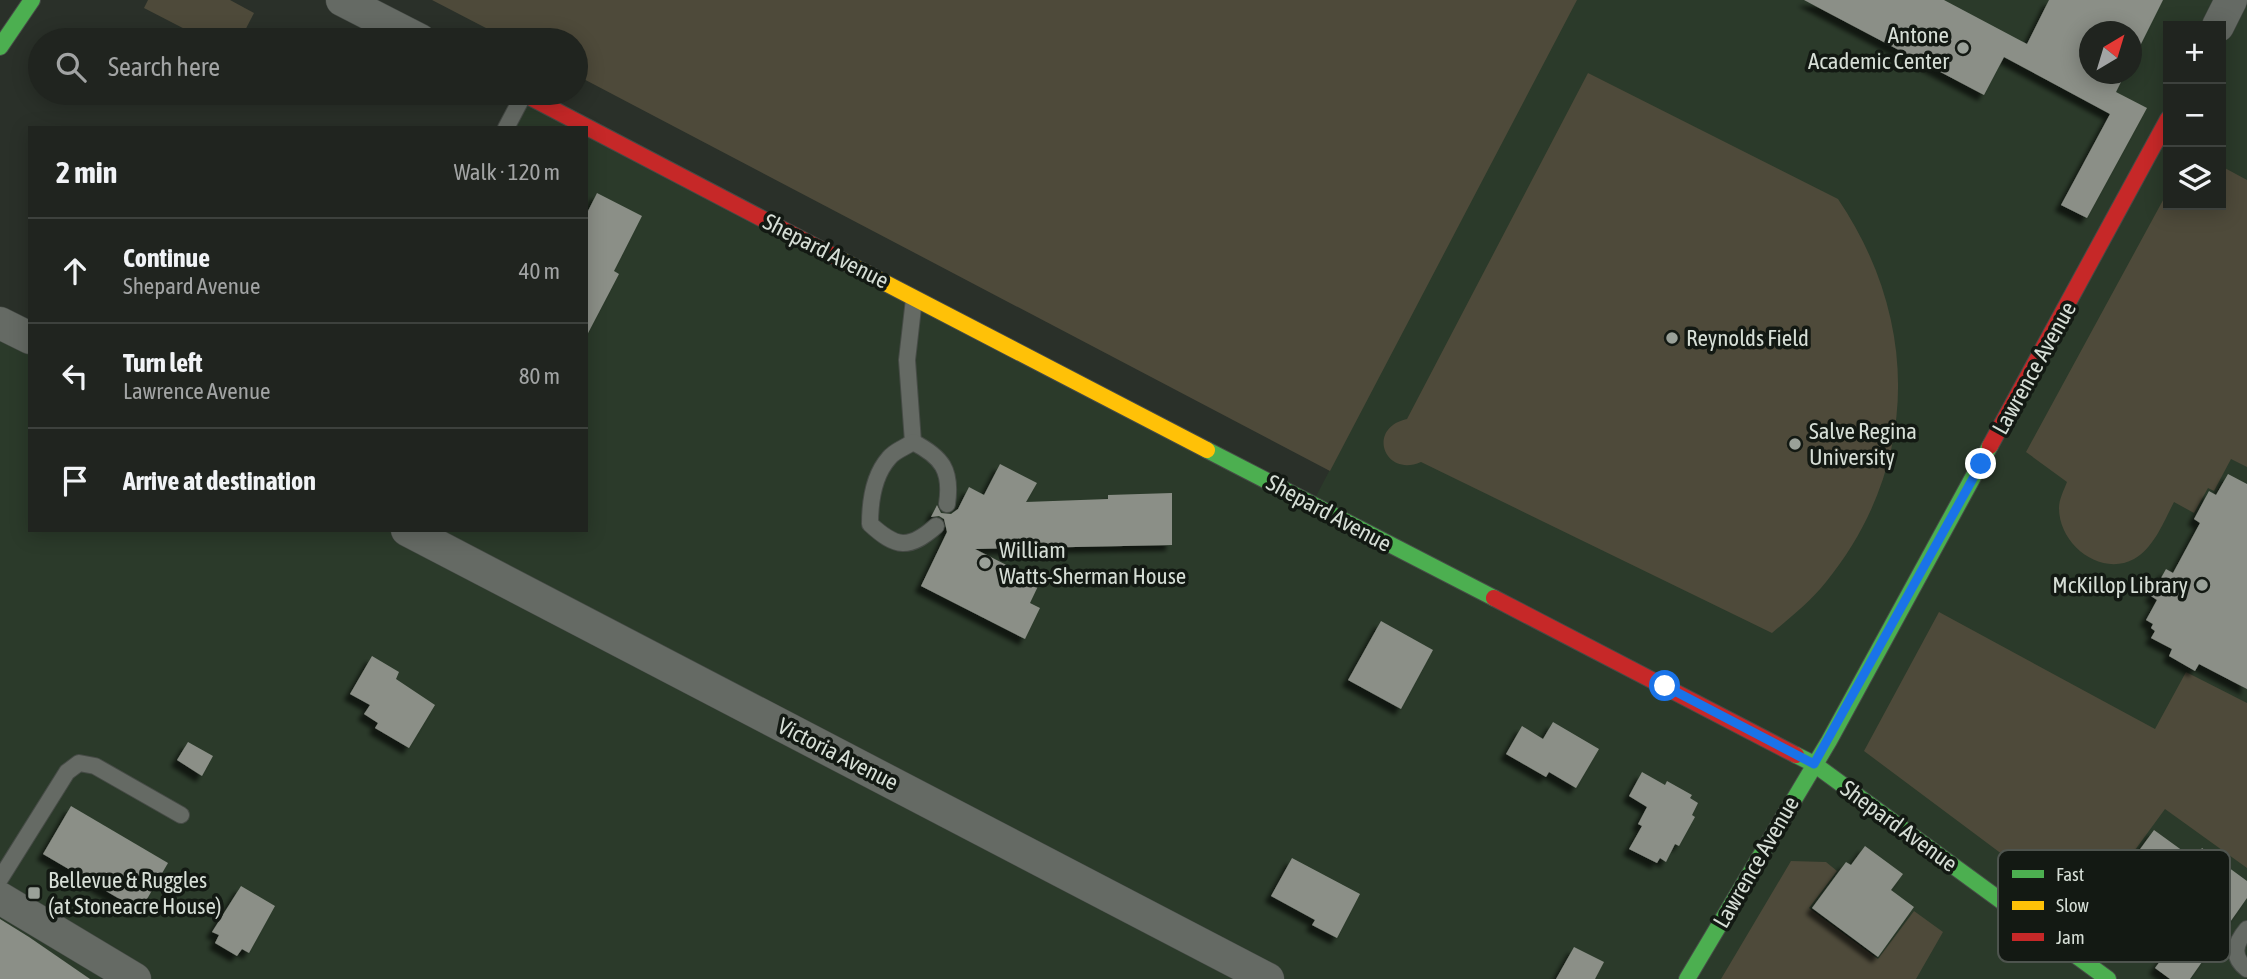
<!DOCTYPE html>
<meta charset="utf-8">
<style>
:root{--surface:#20241f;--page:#2d302c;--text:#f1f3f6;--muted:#a2a4a4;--line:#3d413d}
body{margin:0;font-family:"Asap Condensed",sans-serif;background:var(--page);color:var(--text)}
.controls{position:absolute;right:21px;top:21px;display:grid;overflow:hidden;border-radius:0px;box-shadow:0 4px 18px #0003}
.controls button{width:63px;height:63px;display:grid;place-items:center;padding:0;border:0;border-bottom:2px solid var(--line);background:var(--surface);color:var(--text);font:35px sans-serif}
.compass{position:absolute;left:2079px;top:21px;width:63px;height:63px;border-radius:50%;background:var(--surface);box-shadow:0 4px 18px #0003;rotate:38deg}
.stop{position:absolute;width:21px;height:21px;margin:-16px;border:5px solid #1a73e8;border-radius:50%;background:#fff}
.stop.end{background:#1a73e8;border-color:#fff;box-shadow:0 2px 7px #0008}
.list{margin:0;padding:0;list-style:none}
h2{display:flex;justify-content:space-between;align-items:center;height:91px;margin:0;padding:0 28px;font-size:30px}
h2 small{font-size:23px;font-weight:400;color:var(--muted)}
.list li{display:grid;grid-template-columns:46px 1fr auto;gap:21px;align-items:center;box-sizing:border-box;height:105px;padding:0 28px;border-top:2px solid var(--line)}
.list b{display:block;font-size:26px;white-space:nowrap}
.list p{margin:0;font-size:23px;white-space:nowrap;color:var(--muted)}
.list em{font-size:23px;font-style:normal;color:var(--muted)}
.icon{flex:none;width:38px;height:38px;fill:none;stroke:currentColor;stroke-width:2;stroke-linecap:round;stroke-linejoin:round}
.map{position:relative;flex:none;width:2247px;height:979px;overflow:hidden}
.search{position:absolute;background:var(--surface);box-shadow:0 4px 18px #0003;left:28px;top:28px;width:560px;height:77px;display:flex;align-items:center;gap:18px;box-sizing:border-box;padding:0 24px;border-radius:38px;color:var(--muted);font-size:26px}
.panel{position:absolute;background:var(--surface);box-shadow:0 4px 18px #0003;left:28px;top:126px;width:560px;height:406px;border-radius:0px}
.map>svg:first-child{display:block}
.built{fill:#2b3a2a;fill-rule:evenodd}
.green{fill:#4e4a3a}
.building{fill:#8b8f87;filter:url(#shadow)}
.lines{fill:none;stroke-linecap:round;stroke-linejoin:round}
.lane-casing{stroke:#464b46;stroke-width:18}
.street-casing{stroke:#464b46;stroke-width:33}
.fast-casing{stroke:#464b46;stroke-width:18}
.slow-casing{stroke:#464b46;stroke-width:18}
.jam-casing{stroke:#464b46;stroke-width:18}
.lane{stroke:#656a64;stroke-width:16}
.street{stroke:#656a64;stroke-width:32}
.fast{stroke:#4caf50;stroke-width:16}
.slow{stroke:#ffc107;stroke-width:16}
.jam{stroke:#c62828;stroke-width:16}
.route{stroke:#1a73e8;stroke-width:9}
.poi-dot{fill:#9aa199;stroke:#131913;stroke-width:2.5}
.labels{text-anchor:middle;stroke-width:7;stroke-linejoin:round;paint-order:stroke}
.poi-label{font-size:23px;fill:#d6ded6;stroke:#131913;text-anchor:start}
.street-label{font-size:23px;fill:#d6ded6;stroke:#131913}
.key{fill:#131913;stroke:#4e544e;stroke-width:2}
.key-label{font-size:19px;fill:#d6ded6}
</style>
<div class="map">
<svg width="2247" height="979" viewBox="0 0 2247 979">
<defs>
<filter id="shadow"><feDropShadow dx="-6" dy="6" stdDeviation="2" flood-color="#0009"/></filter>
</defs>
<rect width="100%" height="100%" fill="#2a3029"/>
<path class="built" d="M1575,0H2247V979H115L105,973L101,979H0V323L30,338V530H586V128H513L529,96L1312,504ZM2168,26H2221V205H2168ZM2090,32H2132V74H2090Z"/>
<g class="green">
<polygon points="148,0 230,0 254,13 240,40 206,40 144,8"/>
<polygon points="432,0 1577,0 1330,471 576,75 576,40 509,40"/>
<path d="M1588,73L1838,199C1920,320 1920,466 1826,582C1811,601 1791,617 1772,633L1421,462C1384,478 1366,428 1407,419Z"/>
<path d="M2221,166L2247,180V467L2231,459L2214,491L2208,488L2194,513L2174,502C2164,521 2154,548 2134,559C2101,577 2059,545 2059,508C2059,499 2064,490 2067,482L2026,452L2168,191V205H2221Z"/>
<polygon points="1939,612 2155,729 2186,672 2247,703 2247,868 2165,809 2086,917 1864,751"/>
<polygon points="1791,861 1826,862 1837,871 1809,908 1878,959 1914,911 1943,932 1916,979 1721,979"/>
</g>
<g class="building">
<polygon points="1804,0 1944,0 2027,44 2049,0 2163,0 2132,62 2132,32 2090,32 2090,74 2125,74 2116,92 2147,108 2087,218 2061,205 2110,114 2004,57 1984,95"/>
<polygon points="597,193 642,216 614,271 619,274 586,337 586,215"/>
<polygon points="1000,464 1037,483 1026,502 1108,499 1108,495 1172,493 1172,545 975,549 1040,582 1030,603 1040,608 1025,639 921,586 947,532 944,519 939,516 931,517 937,505 941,513 951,514 958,509 969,487 984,495"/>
<polygon points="2228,474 2247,484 2247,689 2199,664 2195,671 2169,656 2172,649 2151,638 2155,631 2151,628 2153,624 2146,620 2157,600 2151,596 2166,569 2173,573 2200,523 2194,519 2209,491 2216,495"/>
<polygon points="1381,621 1433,650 1401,709 1348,680"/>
<polygon points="372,656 399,672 396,679 435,705 409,748 375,728 378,723 364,714 370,705 350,694"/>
<polygon points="1553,722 1599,749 1576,788 1549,772 1546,777 1506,754 1522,726 1543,739"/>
<polygon points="188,742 213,756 202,776 177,760"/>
<polygon points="1642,772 1665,785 1667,781 1692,795 1690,798 1698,803 1692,815 1695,817 1679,846 1675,844 1666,862 1660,858 1657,863 1629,849 1642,826 1638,824 1647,807 1629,796"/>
<polygon points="71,806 168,863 140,911 43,854"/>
<polygon points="2154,830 2194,859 2202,848 2247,881 2247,898 2190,979 2170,979 2155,968 2187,925 2147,896 2117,939 2089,919"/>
<polygon points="1865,846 1903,874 1891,890 1914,907 1878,957 1812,908 1846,862 1851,865"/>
<polygon points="1292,858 1360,894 1337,938 1312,925 1315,920 1271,896"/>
<polygon points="241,886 275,906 249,953 242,949 237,956 215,943 219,935 212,932"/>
<polygon points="0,919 29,937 90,979 0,979"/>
<polygon points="1574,947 1604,962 1595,979 1556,979"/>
</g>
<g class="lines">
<defs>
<g id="lane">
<polyline points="506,128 524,94"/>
<polyline points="913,442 907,360 914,299"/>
<path d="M936,526C909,550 896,548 870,524C870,501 873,476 889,458C894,451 906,447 913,442C942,457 952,470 947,504"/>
<polyline points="0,879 67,772 79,763 95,766 181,815"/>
<path d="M2247,929C2235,943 2231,957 2247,969"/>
</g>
<g id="street">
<polyline points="342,0 420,40"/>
<polyline points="2218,26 2231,0"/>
<polyline points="0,323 30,338"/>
<polyline points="407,530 1268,979"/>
<polyline points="0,898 135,979"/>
</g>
<g id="fast">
<polyline points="0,47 32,0"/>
<polyline points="1207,450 1494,598"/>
<polyline points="1796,755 1814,764 2108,979"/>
<polyline points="1687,979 1829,741 1990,446"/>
</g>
<polyline id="slow" points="841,260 1207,450"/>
<g id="jam">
<polyline points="522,93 841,260"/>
<polyline points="1990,446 2168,119"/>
<polyline points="1494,598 1796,755"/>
</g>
</defs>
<use href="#lane" class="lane-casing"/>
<use href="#street" class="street-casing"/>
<use href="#fast" class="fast-casing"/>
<use href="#slow" class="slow-casing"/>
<use href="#jam" class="jam-casing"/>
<use href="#lane" class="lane"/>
<use href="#street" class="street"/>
<use href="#fast" class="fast"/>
<use href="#slow" class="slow"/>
<use href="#jam" class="jam"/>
</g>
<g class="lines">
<polyline class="route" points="1665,686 1814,764 1981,464"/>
</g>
<g class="poi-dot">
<circle cx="1963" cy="48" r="7"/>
<circle cx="1672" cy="338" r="7"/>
<circle cx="1795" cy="444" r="7"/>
<circle cx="985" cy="563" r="7"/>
<circle cx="2202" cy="585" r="7"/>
<rect x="27" y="886" width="14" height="14" rx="3.5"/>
</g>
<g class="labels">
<g class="poi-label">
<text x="1949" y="43" text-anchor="end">Antone<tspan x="1949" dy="26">Academic Center</tspan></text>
<text x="1686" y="346">Reynolds Field</text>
<text x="1809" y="439">Salve Regina<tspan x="1809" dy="26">University</tspan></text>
<text x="999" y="558">William<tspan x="999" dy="26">Watts-Sherman House</tspan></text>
<text x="2188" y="593" text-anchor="end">McKillop Library</text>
<text x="48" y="888">Bellevue &amp; Ruggles<tspan x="48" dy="26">(at Stoneacre House)</tspan></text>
</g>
<g class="street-label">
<text transform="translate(826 251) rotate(27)" y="8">Shepard Avenue</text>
<text transform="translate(2034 368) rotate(-61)" y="8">Lawrence Avenue</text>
<text transform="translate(1329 513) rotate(28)" y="8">Shepard Avenue</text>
<text transform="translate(838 754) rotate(27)" y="8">Victoria Avenue</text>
<text transform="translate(1899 826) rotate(36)" y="8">Shepard Avenue</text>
<text transform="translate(1756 862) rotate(-60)" y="8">Lawrence Avenue</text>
</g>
</g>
<rect x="1998" y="850" width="232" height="112" rx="10" class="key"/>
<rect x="2012" y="870" width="32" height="8" fill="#4caf50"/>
<rect x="2012" y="901" width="32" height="9" fill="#ffc107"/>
<rect x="2012" y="933" width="32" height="8" fill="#c62828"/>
<g class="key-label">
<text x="2056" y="881">Fast</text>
<text x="2056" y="912">Slow</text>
<text x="2056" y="944">Jam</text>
</g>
</svg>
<div class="controls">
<button>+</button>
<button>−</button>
<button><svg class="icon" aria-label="layers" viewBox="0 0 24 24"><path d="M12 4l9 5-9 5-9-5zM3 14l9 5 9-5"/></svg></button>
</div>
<svg class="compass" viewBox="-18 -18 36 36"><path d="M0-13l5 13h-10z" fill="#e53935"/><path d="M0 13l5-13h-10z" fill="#a2a4a4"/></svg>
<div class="stop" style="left:1665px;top:686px"></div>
<div class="stop end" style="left:1981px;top:464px"></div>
<div class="search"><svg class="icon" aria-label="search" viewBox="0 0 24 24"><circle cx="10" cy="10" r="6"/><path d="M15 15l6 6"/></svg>Search here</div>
<section class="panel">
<h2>2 min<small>Walk · 120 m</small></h2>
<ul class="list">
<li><svg class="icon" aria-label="ahead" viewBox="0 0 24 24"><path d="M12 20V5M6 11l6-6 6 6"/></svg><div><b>Continue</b><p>Shepard Avenue</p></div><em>40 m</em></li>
<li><svg class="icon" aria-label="left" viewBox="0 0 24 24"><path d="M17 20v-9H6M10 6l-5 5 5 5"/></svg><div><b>Turn left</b><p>Lawrence Avenue</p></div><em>80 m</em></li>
<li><svg class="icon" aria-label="arrive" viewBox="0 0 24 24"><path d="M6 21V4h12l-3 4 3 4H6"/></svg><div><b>Arrive at destination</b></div></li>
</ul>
</section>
</div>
